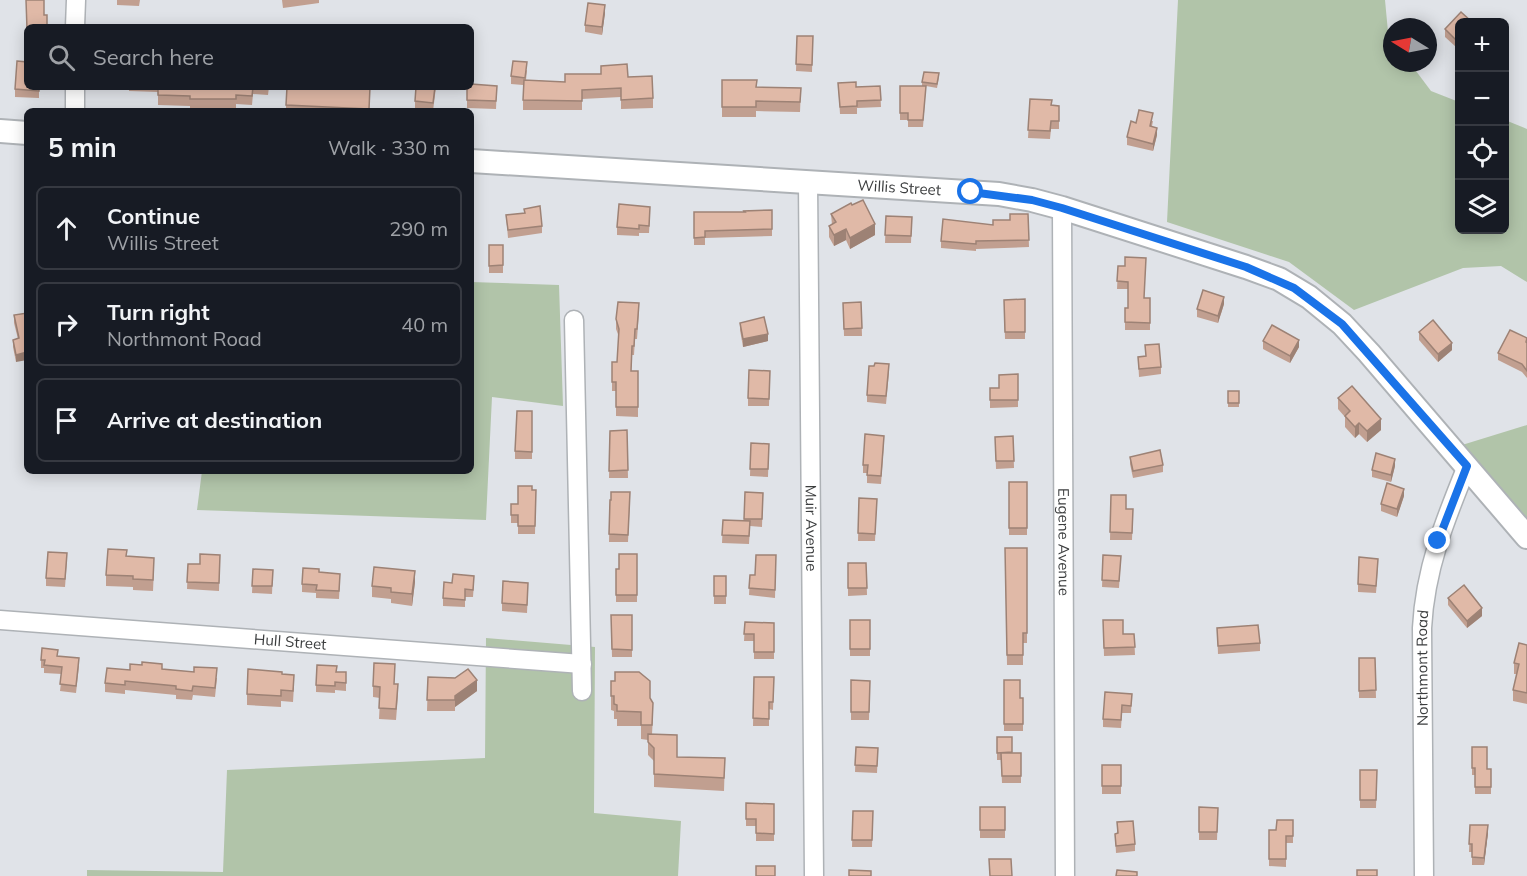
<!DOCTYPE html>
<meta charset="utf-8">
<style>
:root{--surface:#171b24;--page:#242831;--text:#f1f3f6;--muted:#9ea1a6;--line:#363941}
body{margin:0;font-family:Mulish,sans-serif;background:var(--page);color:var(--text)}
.controls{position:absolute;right:18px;top:18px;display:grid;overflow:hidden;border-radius:9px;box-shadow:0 3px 15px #0003}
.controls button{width:54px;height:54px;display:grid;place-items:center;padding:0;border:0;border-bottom:2px solid var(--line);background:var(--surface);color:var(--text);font:30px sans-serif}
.compass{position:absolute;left:1383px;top:18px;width:54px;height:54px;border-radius:50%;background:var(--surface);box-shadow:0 3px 15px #0003;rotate:280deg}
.stop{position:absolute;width:18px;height:18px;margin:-14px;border:4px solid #1a73e8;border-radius:50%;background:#fff}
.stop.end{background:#1a73e8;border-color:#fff;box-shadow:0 2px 6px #0008}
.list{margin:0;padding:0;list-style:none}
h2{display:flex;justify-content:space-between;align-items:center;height:78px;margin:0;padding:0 24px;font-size:26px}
h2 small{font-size:20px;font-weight:400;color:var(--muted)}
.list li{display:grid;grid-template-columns:39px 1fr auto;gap:18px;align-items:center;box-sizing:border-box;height:84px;margin:0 12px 12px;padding:0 12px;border:2px solid var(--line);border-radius:9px}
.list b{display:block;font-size:22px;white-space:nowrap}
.list p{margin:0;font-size:20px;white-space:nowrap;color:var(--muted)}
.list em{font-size:20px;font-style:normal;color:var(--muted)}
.icon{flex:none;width:33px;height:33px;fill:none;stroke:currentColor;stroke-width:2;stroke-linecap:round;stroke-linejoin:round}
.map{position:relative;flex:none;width:1527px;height:876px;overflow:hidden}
.search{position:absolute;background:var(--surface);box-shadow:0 3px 15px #0003;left:24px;top:24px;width:450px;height:66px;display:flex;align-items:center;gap:15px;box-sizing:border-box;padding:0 21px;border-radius:9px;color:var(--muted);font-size:22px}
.panel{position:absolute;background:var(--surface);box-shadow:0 3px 15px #0003;left:24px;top:108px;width:450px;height:366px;border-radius:9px}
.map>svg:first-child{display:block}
.green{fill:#b1c4a9}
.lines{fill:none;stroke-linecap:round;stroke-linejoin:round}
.minor-casing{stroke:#aeb2b6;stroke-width:21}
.major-casing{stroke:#aeb2b6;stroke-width:26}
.minor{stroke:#fff;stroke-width:18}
.major{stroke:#fff;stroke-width:22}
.wall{fill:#c19f90}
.shaded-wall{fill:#9d8275}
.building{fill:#e0b9a7;stroke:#9d8275;stroke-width:1.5}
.route{stroke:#1a73e8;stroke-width:8}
.labels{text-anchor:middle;stroke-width:6;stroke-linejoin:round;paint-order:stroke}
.street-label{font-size:15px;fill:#3b3d3e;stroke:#fff}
</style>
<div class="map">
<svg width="1527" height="876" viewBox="0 0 1527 876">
<rect width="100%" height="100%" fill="#e0e3e8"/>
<g class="green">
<polygon points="1178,0 1385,0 1388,32 1392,38 1392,63 1410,63 1431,91 1459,102 1460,230 1504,230 1505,120 1527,129 1527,282 1501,266 1463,268 1354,310 1289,262 1167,222"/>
<polygon points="471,282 559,285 563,406 492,397 486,520 197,510 202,471 471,471"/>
<polygon points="1527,425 1527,518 1462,445"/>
<polygon points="486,638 595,647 594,813 681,821 678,876 87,876 87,870 223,872 227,770 485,758"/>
</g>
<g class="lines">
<defs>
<g id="minor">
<polyline points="75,27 76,0"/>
<polyline points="75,111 75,87"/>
<path id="s1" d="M808,182L814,876"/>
<path id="s2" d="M1062,208L1065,876"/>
<polyline points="574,320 582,691"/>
<path id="s3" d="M0,620L582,664"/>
<path id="s4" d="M1424,876L1422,628C1425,569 1445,520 1467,466"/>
</g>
<g id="major">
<polyline points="0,131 27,133"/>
<path id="s5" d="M471,161L999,194L1032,200L1062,208L1246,267L1279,279L1309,297L1342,324L1369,353L1527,537"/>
</g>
</defs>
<use href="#minor" class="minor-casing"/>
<use href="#major" class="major-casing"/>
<use href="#minor" class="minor"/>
<use href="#major" class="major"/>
</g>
<g class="wall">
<polygon points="117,0 140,0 139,6 117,5"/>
<polygon points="282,0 319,0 319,3 283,8"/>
<polygon points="605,13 602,35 585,32 585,25"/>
<polygon points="1460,22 1460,43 1456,47 1445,37 1445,29"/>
<polygon points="797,36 813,36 812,72 796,71"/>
<polygon points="527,70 526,80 565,82 628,77 653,98 653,108 621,109 621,97 582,99 582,110 523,110 523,85 511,84 511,76"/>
<polygon points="939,77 937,88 926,86 923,127 908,127 908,120 900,120 900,86 922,86 922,82"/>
<polygon points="722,80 756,87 801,88 800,112 756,111 756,117 722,117"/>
<polygon points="838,83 856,87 880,86 881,107 857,108 857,114 840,114"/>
<polygon points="497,86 496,109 467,108 467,87"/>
<polygon points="39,87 39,98 15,97 15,89"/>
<polygon points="129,87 269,87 268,95 253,94 252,105 236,104 236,109 190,109 190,106 158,105 158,92 129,91"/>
<polygon points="370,87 369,111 286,111 286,105"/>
<polygon points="436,87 433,111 415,109 415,101"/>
<polygon points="1030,99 1052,105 1059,106 1059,129 1051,129 1050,139 1028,138"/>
<polygon points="1153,121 1152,126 1157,135 1153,151 1127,145 1127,137 1136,123"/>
<polygon points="524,209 542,226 542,233 508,238 506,215 524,213"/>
<polygon points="772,210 772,236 705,238 705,245 694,245 694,212 745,212"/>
<polygon points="650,214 649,233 639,233 639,236 617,235 617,227"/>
<polygon points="831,214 875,235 850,249 846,240 834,246 829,237 829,226 832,225"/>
<polygon points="1028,214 1029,247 976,249 976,251 941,248 941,241"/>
<polygon points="886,216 912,217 911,243 885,243"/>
<rect x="489" y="245" width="14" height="28"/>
<polygon points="1118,266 1145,298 1150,298 1150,330 1125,330 1125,308 1128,308 1128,289 1117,289"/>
<polygon points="1025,299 1025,339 1005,339 1004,300"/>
<polygon points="861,302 862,336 844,336 843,303"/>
<polygon points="1224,304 1218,323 1197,317 1197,309"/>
<polygon points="639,312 637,339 635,339 634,355 632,355 631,371 638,371 638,417 616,416 616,391 612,391 612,382 617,362 619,337 616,329 616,319"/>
<polygon points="27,313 16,362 13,347 13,340 18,339 14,323 14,315"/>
<polygon points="740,323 768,341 743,347 740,330"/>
<polygon points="1419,332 1452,350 1438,362 1419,340"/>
<polygon points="1527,338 1527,378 1522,372 1498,360 1498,353"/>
<polygon points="1263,341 1299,347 1290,363 1263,349"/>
<polygon points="1145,345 1161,367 1161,374 1139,377 1138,357 1146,356"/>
<polygon points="770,371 769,406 748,406 748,398"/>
<polygon points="889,372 886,404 867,402 867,395"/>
<polygon points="1018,374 1018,407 990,408 990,388 999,388"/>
<rect x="1228" y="391" width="11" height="16"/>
<polygon points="1338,398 1381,430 1367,442 1359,434 1355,438 1345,427 1345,417 1338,409"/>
<polygon points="532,411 532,459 515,459 515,451"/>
<polygon points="627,430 628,478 609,478 610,431"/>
<polygon points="1013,436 1014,468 996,469 995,437"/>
<polygon points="751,443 769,444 768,477 750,476"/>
<polygon points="884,443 881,484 867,483 867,473 863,473 863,465"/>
<polygon points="1130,457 1163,465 1163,472 1133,478 1130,464"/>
<polygon points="1395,466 1391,482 1372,477 1372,470"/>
<rect x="1009" y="482" width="18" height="53"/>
<polygon points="532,490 536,490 535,534 518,534 518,523 511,523 511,504 518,504"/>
<polygon points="745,492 763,493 762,527 750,526 749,544 722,543 723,520 744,521"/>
<polygon points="1111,495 1126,509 1133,509 1132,540 1110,540"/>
<polygon points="1404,496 1397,517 1381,511 1381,504"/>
<polygon points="859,498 877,499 875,541 858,541"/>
<polygon points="610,500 630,500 628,542 609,542"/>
<polygon points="1005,548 1027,548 1027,643 1023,643 1023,665 1007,665"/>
<polygon points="637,554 637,602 616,602 616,569 619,569"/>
<polygon points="220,555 219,591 187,589 188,564 200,564"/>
<polygon points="776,555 775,598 749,595 750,575 755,575"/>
<polygon points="1103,555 1121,556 1119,588 1102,587"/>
<polygon points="127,556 154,569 153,591 133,590 133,587 106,586 106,575"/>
<polygon points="67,560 65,587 46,586 46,578"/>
<polygon points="848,563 866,563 867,595 848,596"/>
<polygon points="1378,566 1376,593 1358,592 1358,584"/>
<polygon points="253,569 273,570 272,594 252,593"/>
<polygon points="319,572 340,581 339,599 316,598 316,593 302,592 302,584"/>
<rect x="714" y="576" width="12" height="28"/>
<polygon points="415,582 412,606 391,603 391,599 372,597 372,586"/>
<polygon points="474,583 473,597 465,597 465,607 443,606 443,598"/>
<polygon points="528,590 527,613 502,611 502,603"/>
<polygon points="1448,598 1482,616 1467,628 1448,605"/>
<polygon points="611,615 632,615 632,657 612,657"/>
<rect x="850" y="620" width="20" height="36"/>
<polygon points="1103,620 1123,634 1134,634 1135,655 1104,656"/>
<polygon points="745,622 774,623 774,659 754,659 754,641 744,641"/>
<polygon points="1217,628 1260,643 1260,651 1218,654"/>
<polygon points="1527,645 1527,704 1513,701 1513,690 1517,674 1514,674 1514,663"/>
<polygon points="58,656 79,666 76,693 60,691 62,674 44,673 44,668 41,668 41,660"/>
<polygon points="1359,658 1375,658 1376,698 1359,698"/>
<polygon points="162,669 217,678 215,697 193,695 192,700 176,699 176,695 125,690 125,694 105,692 105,683 130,670"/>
<polygon points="337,672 346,672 346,691 335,690 335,693 316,692 316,685"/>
<polygon points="282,674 294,686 293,702 281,701 281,707 247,705 247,694"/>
<polygon points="428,677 455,678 477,691 455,707 455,711 427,711"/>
<polygon points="754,677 774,677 773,710 769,709 769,726 753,726"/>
<polygon points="851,680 870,681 869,720 851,720"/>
<polygon points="1004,680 1020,698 1023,698 1023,731 1004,731"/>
<polygon points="395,684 398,695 396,720 379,719 380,698 373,697 373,686"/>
<polygon points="1132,694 1131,713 1122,713 1121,728 1103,727 1103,719"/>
<polygon points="611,696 650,699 653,717 652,734 677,757 725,758 724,791 654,787 654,761 648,755 648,740 641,739 641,726 617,726 617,719 614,719 614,711 611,710"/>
<polygon points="997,737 1012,753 1021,753 1021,783 1002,783 1001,760 997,760"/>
<polygon points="856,747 878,748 877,773 855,772"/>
<polygon points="1472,747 1487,769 1491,769 1491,794 1475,794 1475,775 1472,775"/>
<rect x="1102" y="765" width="19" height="29"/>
<polygon points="1360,770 1377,770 1376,808 1360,808"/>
<polygon points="746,803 774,804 774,841 756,841 756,826 746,826"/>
<rect x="980" y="807" width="25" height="31"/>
<polygon points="1199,807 1218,808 1217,840 1199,840"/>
<polygon points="853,811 873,811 872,847 852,847"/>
<polygon points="1293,820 1293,843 1286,843 1286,867 1269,866 1269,830 1276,830"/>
<polygon points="1117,822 1135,844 1135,851 1116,853 1115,834 1117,833"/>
<polygon points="1470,825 1488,833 1484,865 1472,865 1472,852 1469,852"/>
</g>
<g class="shaded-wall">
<polygon points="605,5 605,13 602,35 602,27"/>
<polygon points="1460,36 1460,43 1456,47 1456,40"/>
<polygon points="1157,128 1157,135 1153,151 1153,144"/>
<polygon points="875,224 875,235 850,249 850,238"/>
<polygon points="846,229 846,240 834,246 834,235"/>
<polygon points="1224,297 1224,304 1218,323 1218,316"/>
<polygon points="768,334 768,341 743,347 743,339"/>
<polygon points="1299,340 1299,347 1290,363 1290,356"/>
<polygon points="1452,343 1452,350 1438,362 1438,354"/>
<polygon points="27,352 27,360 16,362 16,355"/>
<polygon points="1381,419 1381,430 1367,442 1367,431"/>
<polygon points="1359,423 1359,434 1355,438 1355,427"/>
<polygon points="1395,459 1395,466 1391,482 1391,475"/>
<polygon points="1404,489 1404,496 1397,517 1397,509"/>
<polygon points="415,571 415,582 412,606 412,594"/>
<polygon points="1482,608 1482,616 1467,628 1467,621"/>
<polygon points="477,680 477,691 455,707 455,696"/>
<polygon points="1488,825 1488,833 1484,865 1484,858"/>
</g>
<g class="building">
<polygon points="26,0 44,0 44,15 47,15 47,27 27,27 27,29"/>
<polygon points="588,3 605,5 602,27 585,25"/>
<polygon points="1461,12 1472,22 1460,22 1460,36 1456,40 1445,29"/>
<polygon points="797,36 813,36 812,65 796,64"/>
<polygon points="17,61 27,62 27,87 39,87 39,91 15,89"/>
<polygon points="513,61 527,62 525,78 511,76"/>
<polygon points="627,64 628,77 652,76 653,98 621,100 621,88 582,90 582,101 523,100 524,80 565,82 565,74 601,74 601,66"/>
<polygon points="924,72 939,73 937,84 922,82"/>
<polygon points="722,80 757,80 756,87 801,88 800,102 756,101 756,107 722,107"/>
<polygon points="856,82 856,87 880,86 881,100 857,101 857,106 840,107 838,83"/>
<polygon points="471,84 497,86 496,101 467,100 467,87 471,87"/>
<polygon points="900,86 926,86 923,120 908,120 908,113 900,113"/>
<polygon points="158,87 253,87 252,96 236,95 236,99 190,99 190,96 158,95"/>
<polygon points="287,87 370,87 369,109 286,105"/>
<polygon points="416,87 435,87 433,103 415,101"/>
<polygon points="1030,99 1052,100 1051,105 1059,106 1059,121 1051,121 1050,131 1028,130"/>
<polygon points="1139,110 1153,113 1150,126 1157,128 1153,144 1127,137 1131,121 1136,123"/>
<polygon points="863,200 875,224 850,238 846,229 834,235 829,226 836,222 831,214 851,203 852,205"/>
<polygon points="619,204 650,207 649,226 639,225 639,229 617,227"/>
<polygon points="540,206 542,226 508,230 506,215 525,213 524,209"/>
<polygon points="772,210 772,229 705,231 705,237 694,238 694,212 745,212 744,211"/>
<polygon points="1010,214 1028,214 1029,240 976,241 976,244 941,241 943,219 993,225 993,220 1010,220"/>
<polygon points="886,216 912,217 911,236 885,235"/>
<polygon points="489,245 503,245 503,265 489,266"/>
<polygon points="1125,257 1146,258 1144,298 1150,298 1150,323 1125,322 1125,308 1128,308 1128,282 1117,281 1118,266 1125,266"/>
<polygon points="1203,290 1224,297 1218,316 1197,309"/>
<polygon points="1025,299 1025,332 1005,332 1004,300"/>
<polygon points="618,302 639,303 637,329 635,329 634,346 632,346 631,371 638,371 638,407 616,407 616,382 612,382 612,362 617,362 619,329 616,319"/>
<polygon points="861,302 862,328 844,329 843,303"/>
<polygon points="27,313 27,352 16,355 13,340 19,338 14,315"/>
<polygon points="764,317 768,334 743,339 740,323"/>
<polygon points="1433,320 1452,343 1438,354 1419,332"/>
<polygon points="1272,325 1299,340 1290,356 1263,341"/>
<polygon points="1510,330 1527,338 1526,342 1527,343 1527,371 1522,364 1498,353"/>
<polygon points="1159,344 1161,367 1139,369 1138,357 1146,356 1145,345"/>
<polygon points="875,363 889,364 886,396 867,395 869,366 874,366"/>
<polygon points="749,370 770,371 769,399 748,398"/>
<polygon points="1018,374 1018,400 990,400 990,388 999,388 999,375"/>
<polygon points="1352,386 1381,419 1367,431 1359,423 1355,427 1345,416 1350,411 1338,398"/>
<rect x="1228" y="391" width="11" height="12"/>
<polygon points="517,411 532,411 532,452 515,451"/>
<polygon points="627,430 628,470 609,471 610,431"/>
<polygon points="865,434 884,436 881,476 867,475 868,465 863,465"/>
<polygon points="1013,436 1014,461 996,461 995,437"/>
<polygon points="751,443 769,444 768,469 750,469"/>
<polygon points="1160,450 1163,465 1133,471 1130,457"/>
<polygon points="1376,453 1395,459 1391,475 1372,470"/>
<rect x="1009" y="482" width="18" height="46"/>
<polygon points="1387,483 1404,489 1397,509 1381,504"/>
<polygon points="518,486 532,486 532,490 536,490 535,526 518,526 518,515 511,515 511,504 518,504"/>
<polygon points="611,492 630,492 628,535 609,534 610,500 611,500"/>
<polygon points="745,492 763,493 762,519 744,519"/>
<polygon points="1111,495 1126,495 1126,509 1133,509 1132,533 1110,532"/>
<polygon points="859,498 877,499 875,534 858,533"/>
<polygon points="723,520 750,521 749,536 722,535"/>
<polygon points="1005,548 1027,548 1027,633 1023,633 1023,655 1007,655"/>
<polygon points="108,549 127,550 126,556 154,558 153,580 133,579 133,576 106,575"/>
<polygon points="48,552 67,553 65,579 46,578"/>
<polygon points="200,554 220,555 219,583 187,582 188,564 200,564"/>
<polygon points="619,554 637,554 637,595 616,595 616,569 619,569"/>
<polygon points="756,555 776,555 775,590 749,588 750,575 755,575"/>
<polygon points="1103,555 1121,556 1119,581 1102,580"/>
<polygon points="1359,557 1378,559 1376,586 1358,584"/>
<polygon points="848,563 866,563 867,588 848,588"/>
<polygon points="374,567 415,571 412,594 391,592 391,588 372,586"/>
<polygon points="303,568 319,569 319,572 340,574 339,591 316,590 317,585 302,584"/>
<polygon points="253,569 273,570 272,586 252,586"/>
<polygon points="453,574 474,576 473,590 465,589 465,600 443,598 444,582 452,583"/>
<rect x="714" y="576" width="12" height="20"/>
<polygon points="503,581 528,583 527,605 502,603"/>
<polygon points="1464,585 1482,608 1467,621 1448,598"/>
<polygon points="611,615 632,615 632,650 612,649"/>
<rect x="850" y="620" width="20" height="29"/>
<polygon points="1103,620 1123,620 1123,634 1134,634 1135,647 1104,648"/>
<polygon points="745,622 774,623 774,652 754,652 754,634 744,634"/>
<polygon points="1258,625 1260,643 1218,646 1217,628"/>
<polygon points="1519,643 1527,645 1527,693 1513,690 1519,664 1514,663"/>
<polygon points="42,648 58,650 57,656 79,658 76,686 60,684 62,667 44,665 45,660 41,660"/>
<polygon points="1359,658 1375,658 1376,690 1359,691"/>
<polygon points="142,662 162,664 162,669 194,672 194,667 217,668 215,688 193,686 192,691 176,689 176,686 125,681 125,685 105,683 107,668 130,670 130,664 142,665"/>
<polygon points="374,663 395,664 394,684 398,684 396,709 379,708 380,687 373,686"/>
<polygon points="317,665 337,666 336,672 346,672 346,683 335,682 335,686 316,685"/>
<polygon points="248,669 282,672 282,674 294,675 293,691 281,690 281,696 247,694"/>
<polygon points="468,669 477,680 455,696 455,700 427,700 428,677 455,678"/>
<polygon points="615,672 639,672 650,681 650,698 653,703 652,725 641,725 641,712 617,711 617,705 614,704 614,696 611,696 611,681 615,681"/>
<polygon points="754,677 774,677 773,702 769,702 769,719 753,718"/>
<polygon points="851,680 870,681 869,712 851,712"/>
<polygon points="1004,680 1020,680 1020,698 1023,698 1023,724 1004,724"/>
<polygon points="1105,692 1132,694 1131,706 1122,705 1121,720 1103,719"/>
<polygon points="648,734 677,735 677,757 725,758 724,778 654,774 654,748 648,742"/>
<polygon points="997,737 1012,737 1012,752 997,753"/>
<polygon points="856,747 878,748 877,766 855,765"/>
<polygon points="1472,747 1487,747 1487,769 1491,769 1491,787 1475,787 1475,768 1472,768"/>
<polygon points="1001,753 1021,753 1021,776 1002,776"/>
<rect x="1102" y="765" width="19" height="21"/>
<polygon points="1360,770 1377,770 1376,800 1360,800"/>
<polygon points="746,803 774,804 774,834 756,833 756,819 746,819"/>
<rect x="980" y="807" width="25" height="23"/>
<polygon points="1199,807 1218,808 1217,832 1199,832"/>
<polygon points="853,811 873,811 872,840 852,840"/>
<polygon points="1277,820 1293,820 1293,836 1286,836 1286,859 1269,859 1269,830 1276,830"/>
<polygon points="1133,821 1135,844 1116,846 1115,834 1118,833 1117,822"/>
<polygon points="1470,825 1488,825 1484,858 1472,857 1472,844 1469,844"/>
<polygon points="989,859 1011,859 1012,876 990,876"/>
<rect x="756" y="866" width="19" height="10"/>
<polygon points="849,870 871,871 871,876 849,876"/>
<polygon points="1117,870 1137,872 1137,876 1116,876"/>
<rect x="1357" y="870" width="20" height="6"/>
</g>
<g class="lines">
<polyline class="route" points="971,192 1032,200 1062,208 1246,267 1294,288 1342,324 1467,466 1438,541"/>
</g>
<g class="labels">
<g class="street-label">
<text dy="5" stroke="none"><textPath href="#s5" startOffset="429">Willis Street</textPath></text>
<text dy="5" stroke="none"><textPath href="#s1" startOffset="346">Muir Avenue</textPath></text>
<text dy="5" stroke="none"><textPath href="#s2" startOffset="334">Eugene Avenue</textPath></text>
<text dy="5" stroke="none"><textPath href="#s3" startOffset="291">Hull Street</textPath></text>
<text dy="5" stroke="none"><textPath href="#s4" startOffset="208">Northmont Road</textPath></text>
</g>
</g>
</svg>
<div class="controls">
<button>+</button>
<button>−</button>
<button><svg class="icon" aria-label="locate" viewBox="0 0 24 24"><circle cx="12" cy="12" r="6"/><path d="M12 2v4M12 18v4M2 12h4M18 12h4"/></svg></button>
<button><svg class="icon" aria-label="layers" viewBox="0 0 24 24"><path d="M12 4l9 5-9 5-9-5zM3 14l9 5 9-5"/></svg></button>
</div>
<svg class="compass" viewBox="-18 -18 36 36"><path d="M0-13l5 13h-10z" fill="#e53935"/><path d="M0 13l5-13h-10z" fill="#9ea1a6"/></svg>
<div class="stop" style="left:971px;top:192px"></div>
<div class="stop end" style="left:1438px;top:541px"></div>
<div class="search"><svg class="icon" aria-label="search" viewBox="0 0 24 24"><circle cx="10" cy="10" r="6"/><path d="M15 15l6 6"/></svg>Search here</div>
<section class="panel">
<h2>5 min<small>Walk · 330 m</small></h2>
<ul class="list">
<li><svg class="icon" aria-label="ahead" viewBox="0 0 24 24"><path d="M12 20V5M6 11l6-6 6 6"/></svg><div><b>Continue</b><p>Willis Street</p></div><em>290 m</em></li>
<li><svg class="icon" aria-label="right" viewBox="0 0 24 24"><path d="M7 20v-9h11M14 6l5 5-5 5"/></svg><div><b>Turn right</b><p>Northmont Road</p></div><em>40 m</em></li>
<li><svg class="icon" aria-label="arrive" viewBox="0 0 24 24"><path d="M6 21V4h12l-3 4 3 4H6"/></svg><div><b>Arrive at destination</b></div></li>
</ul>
</section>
</div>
